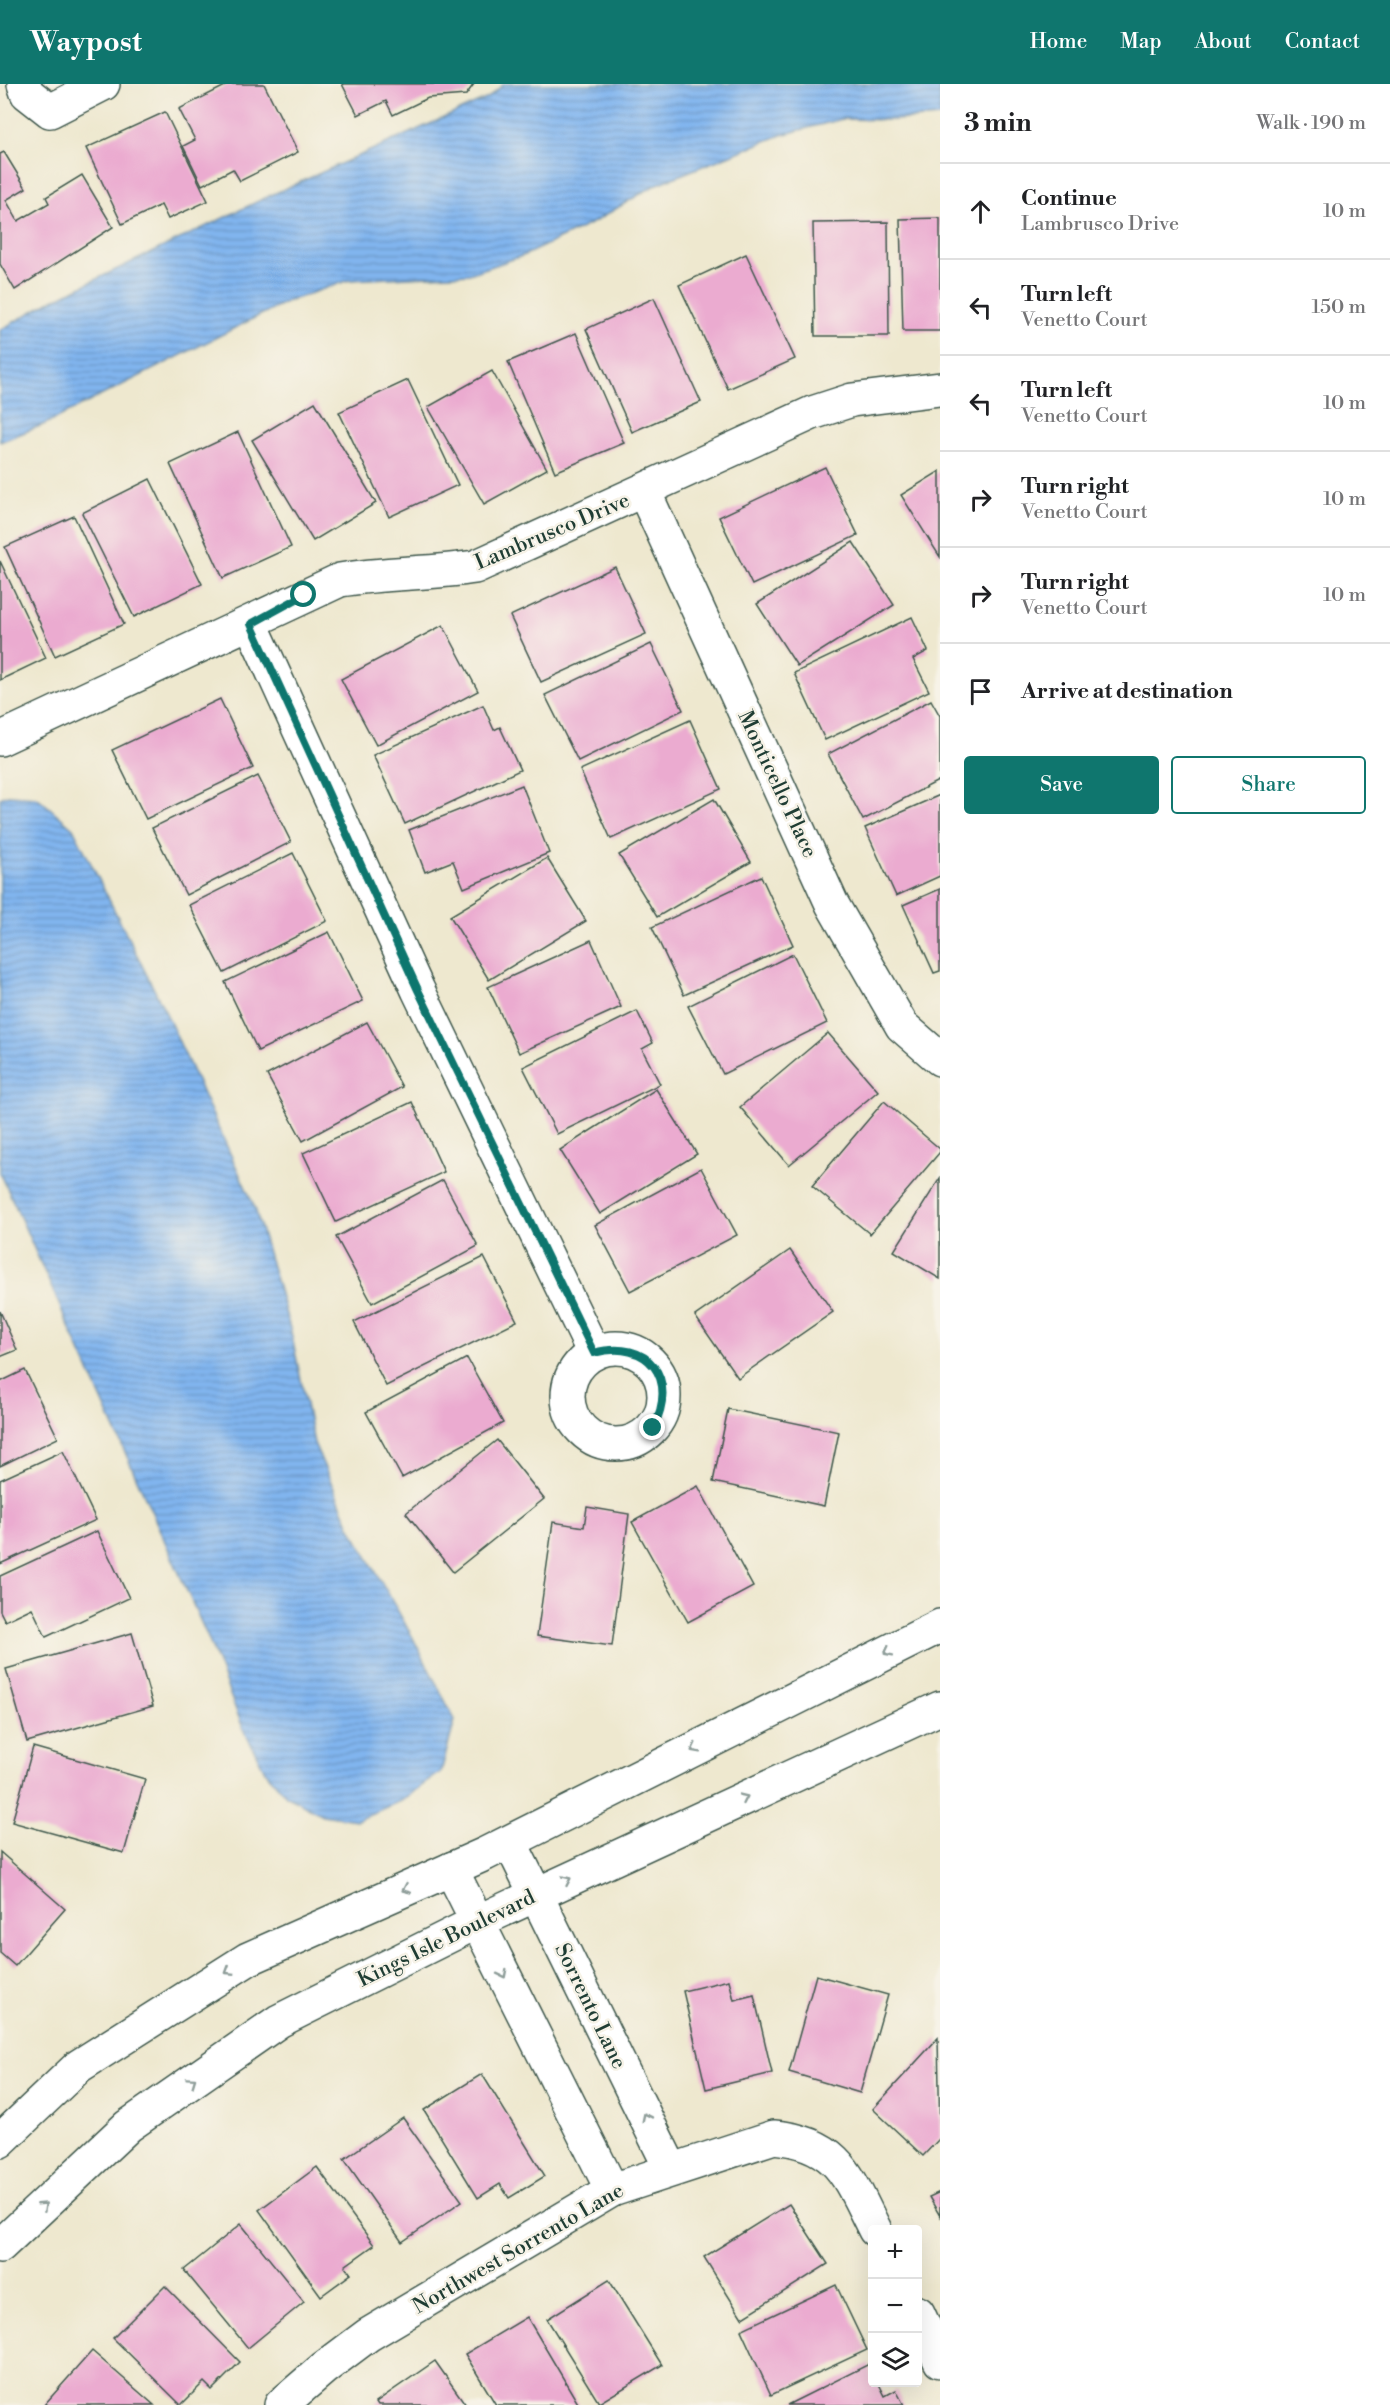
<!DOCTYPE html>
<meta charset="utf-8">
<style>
:root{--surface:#fff;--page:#f2f2f2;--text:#202124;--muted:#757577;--line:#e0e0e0;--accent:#0f766e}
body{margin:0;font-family:"Libre Bodoni",serif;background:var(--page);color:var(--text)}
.controls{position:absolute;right:18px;bottom:18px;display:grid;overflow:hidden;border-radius:6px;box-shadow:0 6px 24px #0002}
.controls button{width:54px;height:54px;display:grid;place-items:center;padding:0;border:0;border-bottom:2px solid var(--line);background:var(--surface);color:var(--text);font:30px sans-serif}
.stop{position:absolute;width:18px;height:18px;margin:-14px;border:4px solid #0f766e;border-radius:50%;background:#fff}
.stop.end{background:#0f766e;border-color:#fff;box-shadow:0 2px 6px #0008}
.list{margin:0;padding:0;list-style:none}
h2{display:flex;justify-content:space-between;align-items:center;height:78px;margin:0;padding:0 24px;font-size:26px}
h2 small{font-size:20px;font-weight:400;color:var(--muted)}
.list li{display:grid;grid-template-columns:39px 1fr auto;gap:18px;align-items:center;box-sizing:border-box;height:96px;padding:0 24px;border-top:2px solid var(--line)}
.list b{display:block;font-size:22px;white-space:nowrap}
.list p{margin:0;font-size:20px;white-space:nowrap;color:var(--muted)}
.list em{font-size:20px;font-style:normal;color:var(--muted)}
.actions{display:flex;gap:12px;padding:18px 24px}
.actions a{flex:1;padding:14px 0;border:2px solid var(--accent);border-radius:6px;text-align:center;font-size:21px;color:var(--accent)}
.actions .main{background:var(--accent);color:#fff}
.icon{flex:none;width:33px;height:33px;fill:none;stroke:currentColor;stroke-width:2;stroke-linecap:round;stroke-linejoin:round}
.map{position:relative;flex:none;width:940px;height:2321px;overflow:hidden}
header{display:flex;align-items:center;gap:36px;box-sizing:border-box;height:84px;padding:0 30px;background:var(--accent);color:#fff}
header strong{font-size:28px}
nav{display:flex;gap:33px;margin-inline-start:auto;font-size:21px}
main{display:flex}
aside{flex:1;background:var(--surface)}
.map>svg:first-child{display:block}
.water{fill:url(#water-rules);stroke:#507992;stroke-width:1.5}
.building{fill:#ebabd0}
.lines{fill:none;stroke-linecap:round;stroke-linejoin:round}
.minor-casing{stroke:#3e574b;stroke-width:36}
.minor{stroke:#fff;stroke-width:33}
.oneway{stroke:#8f9e9a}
.route{stroke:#0f766e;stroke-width:8}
.labels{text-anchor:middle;stroke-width:5;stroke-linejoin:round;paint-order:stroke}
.street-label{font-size:21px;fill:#1f3d34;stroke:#f7f3e8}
</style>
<header>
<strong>Waypost</strong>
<nav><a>Home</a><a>Map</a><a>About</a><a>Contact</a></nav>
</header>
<main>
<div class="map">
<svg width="940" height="2321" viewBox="0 0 940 2321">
<defs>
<pattern id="water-rules" width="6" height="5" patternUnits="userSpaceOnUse" patternTransform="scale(1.5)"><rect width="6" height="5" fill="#81b5ef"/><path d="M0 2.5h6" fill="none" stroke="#6994c2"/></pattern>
</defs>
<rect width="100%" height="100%" fill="#f7f3e8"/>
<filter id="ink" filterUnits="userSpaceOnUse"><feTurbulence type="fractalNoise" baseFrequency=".0167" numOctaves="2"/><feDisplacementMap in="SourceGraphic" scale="12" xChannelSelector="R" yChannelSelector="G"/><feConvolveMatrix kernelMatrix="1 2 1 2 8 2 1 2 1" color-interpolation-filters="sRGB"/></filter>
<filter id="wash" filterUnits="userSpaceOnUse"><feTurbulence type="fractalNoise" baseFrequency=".008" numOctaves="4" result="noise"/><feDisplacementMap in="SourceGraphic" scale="24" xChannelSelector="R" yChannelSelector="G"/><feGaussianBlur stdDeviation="1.35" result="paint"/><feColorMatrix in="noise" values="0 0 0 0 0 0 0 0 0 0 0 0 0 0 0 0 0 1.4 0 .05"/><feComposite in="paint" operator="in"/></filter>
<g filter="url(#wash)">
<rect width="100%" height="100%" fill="#eee8cf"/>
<g class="water">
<polygon points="504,0 940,0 940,33 892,36 842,35 781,51 655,101 594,138 525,171 469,190 349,196 286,218 45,340 0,358 0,246 49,218 269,112 488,14"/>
<polygon points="8,711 37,713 73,744 166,929 255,1124 291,1248 314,1359 350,1442 412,1552 455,1636 441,1688 400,1717 357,1736 322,1731 286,1711 265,1687 243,1644 208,1554 0,1088 0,714"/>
</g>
<g id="blocks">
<g class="building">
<polygon points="229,0 264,0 298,68 240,97 233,85 202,101 183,62 195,56 179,25"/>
<polygon points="342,0 474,0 466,11 428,14 393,31 386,17 358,31"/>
<polygon points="165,28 208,117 168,135 161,121 122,140 86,64"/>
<polygon points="4,68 26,104 6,116 18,137 49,119 46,113 82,91 113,143 15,206 0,180 0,70"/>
<polygon points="940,134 940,247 903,247 900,135"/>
<polygon points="888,138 889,252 815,252 813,139"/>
<polygon points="746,170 795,275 728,305 679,201"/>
<polygon points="654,214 701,318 632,348 586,245"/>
<polygon points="576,249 624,359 555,388 508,278"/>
<polygon points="492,287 547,385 484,420 428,323"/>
<polygon points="408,296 458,401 389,433 339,328"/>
<polygon points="315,318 376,419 313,457 252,356"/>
<polygon points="238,348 291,463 223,494 170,380"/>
<polygon points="825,383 858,451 752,501 719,433"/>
<polygon points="940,387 940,473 901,411"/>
<polygon points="150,395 202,500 134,533 82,429"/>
<polygon points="74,432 124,540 55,572 5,463"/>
<polygon points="853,458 894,521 797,582 757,520"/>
<polygon points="0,477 46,574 0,596"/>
<polygon points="615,483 646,550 541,598 510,532"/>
<polygon points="912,533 928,567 913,575 929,607 825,656 794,589"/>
<polygon points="443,541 478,607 376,661 341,595"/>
<polygon points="651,560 683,626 578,677 545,611"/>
<polygon points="220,615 253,684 146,735 112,666"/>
<polygon points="931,616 940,632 940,696 863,736 828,670"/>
<polygon points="483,621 494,646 500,643 520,686 405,740 373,671"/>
<polygon points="690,636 721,705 611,755 580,686"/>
<polygon points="258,692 291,758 186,811 152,744"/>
<polygon points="522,701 549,769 464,804 453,777 425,788 409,746"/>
<polygon points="940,711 940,792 896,812 865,744"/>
<polygon points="714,715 751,778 657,833 619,771"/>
<polygon points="293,769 327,837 224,889 189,821"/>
<polygon points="547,774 586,837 489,896 450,832"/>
<polygon points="761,792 793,861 684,911 652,843"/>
<polygon points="940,805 940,887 934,889 903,821"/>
<polygon points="329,848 363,917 258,967 225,898"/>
<polygon points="591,856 621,923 519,969 488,903"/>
<polygon points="793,870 827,939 723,990 688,922"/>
<polygon points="637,927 653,959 642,965 660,1000 557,1050 523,983"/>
<polygon points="367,938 402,1003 303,1057 267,991"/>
<polygon points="828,949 878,1007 789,1081 740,1023"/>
<polygon points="656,1005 697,1070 600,1130 560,1066"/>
<polygon points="884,1017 940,1065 940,1068 870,1150 812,1102"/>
<polygon points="412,1018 444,1088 336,1138 303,1069"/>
<polygon points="701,1084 737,1151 630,1207 595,1141"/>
<polygon points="940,1094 940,1195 894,1167"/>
<polygon points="443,1096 478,1162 372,1219 336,1153"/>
<polygon points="790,1166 833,1228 738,1294 695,1232"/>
<polygon points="484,1173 517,1237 386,1302 354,1238"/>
<polygon points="0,1227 17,1266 0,1273"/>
<polygon points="467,1274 503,1339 402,1394 366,1328"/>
<polygon points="25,1286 58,1354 0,1382 0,1298"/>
<polygon points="728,1325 839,1348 824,1422 713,1398"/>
<polygon points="497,1356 544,1415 453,1488 406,1429"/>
<polygon points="63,1367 96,1436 0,1480 0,1396"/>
<polygon points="698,1402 753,1503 688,1538 632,1438"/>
<polygon points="587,1423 629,1430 612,1562 537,1552 553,1438 584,1443"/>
<polygon points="97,1447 129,1514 46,1553 32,1524 5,1537 0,1527 0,1492"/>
<polygon points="132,1549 153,1622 27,1658 6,1585"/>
<polygon points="33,1663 145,1695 124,1769 12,1738"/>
<polygon points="0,1768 65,1825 15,1882 0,1869"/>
<polygon points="816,1891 888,1911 860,2009 789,1988"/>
<polygon points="729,1896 734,1916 754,1911 772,1989 706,2005 683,1907"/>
<polygon points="938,1954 940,2054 923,2072 873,2025"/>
<polygon points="482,1990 545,2092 509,2114 500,2100 478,2114 424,2026"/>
<polygon points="403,2034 462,2117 402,2158 344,2075"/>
<polygon points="317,2083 374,2161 345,2182 351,2190 321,2212 259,2126"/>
<polygon points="940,2108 940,2132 929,2113"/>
<polygon points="789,2120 828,2180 742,2234 704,2173"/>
<polygon points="241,2140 304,2218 248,2264 184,2186"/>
<polygon points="609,2196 662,2281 599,2319 547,2235"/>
<polygon points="836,2201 867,2266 771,2311 741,2246"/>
<polygon points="165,2202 240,2278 212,2306 204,2298 181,2321 113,2254"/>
<polygon points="527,2233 579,2321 496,2321 465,2270"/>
<polygon points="92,2267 154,2321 44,2321"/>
<polygon points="435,2277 466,2321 378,2321 376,2318"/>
<polygon points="869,2280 872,2298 878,2298 885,2312 896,2306 904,2321 787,2321"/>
</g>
</g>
</g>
<g filter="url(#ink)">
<use href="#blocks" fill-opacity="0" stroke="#3e574b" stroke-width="1.5"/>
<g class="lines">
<defs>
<g id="minor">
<polyline points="24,0 27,9 50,27 103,0"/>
<polyline points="644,407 832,820 902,942 940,975"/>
<polyline points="251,540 418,906 594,1269"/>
<path d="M0,655L340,496C385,488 430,490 475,483L812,329L852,316L940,305"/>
<circle cx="616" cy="1312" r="48"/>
<polyline points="510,1758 671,2085"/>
<polyline points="451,1785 612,2106"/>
<polyline points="0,2057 79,1982 248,1875 485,1770 940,1542"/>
<polyline points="0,2162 128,2042 279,1937 477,1838 940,1624"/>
<polyline points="918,2229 940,2277"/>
<path d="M281,2321L324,2284L368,2251L612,2106L774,2053C840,2059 848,2093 875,2146"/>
</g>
</defs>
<use href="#minor" class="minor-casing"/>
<use href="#minor" class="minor"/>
</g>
<defs><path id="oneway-chevron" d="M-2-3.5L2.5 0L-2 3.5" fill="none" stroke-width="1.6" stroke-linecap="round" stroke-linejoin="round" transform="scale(1.5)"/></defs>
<g class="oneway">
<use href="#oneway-chevron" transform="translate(888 1568) rotate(153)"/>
<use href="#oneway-chevron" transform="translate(695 1665) rotate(153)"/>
<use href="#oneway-chevron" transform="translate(744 1714) rotate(-25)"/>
<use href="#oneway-chevron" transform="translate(567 1796) rotate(-25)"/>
<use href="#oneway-chevron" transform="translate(406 1805) rotate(156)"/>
<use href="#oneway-chevron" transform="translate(229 1887) rotate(148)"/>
<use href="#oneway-chevron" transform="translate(503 1890) rotate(63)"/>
<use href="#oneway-chevron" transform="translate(192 1997) rotate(-35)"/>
<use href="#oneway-chevron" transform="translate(646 2033) rotate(-116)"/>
<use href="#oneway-chevron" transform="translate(43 2122) rotate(-43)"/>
</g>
</g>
<g class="lines" filter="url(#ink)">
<path class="route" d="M304,511L251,540L418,906L594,1269C649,1254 679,1295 653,1344"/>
</g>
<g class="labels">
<g class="street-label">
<text transform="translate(552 447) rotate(-23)" y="7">Lambrusco Drive</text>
<text transform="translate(778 700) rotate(65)" y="7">Monticello Place</text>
<text transform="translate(446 1854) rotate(-26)" y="7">Kings Isle Boulevard</text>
<text transform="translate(591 1922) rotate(64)" y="7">Sorrento Lane</text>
<text transform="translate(518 2164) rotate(-30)" y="7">Northwest Sorrento Lane</text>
</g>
</g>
</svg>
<div class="controls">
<button>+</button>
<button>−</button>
<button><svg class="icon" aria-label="layers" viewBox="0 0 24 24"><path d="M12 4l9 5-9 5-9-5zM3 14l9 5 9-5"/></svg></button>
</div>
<div class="stop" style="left:304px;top:511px"></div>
<div class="stop end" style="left:653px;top:1344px"></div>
</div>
<aside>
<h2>3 min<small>Walk · 190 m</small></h2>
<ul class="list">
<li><svg class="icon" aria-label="ahead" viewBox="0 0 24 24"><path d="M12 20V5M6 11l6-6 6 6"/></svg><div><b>Continue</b><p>Lambrusco Drive</p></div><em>10 m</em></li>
<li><svg class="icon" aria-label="left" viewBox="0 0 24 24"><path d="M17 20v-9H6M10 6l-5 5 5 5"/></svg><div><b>Turn left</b><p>Venetto Court</p></div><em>150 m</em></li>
<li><svg class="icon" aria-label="left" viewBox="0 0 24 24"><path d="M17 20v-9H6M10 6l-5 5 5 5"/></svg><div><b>Turn left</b><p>Venetto Court</p></div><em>10 m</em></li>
<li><svg class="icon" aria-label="right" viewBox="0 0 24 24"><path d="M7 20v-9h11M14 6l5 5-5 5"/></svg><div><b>Turn right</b><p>Venetto Court</p></div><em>10 m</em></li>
<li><svg class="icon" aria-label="right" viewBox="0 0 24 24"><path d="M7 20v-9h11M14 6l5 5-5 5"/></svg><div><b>Turn right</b><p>Venetto Court</p></div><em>10 m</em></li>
<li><svg class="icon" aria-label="arrive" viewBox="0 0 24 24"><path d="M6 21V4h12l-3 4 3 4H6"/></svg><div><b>Arrive at destination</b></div></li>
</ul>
<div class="actions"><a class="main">Save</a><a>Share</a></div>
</aside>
</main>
